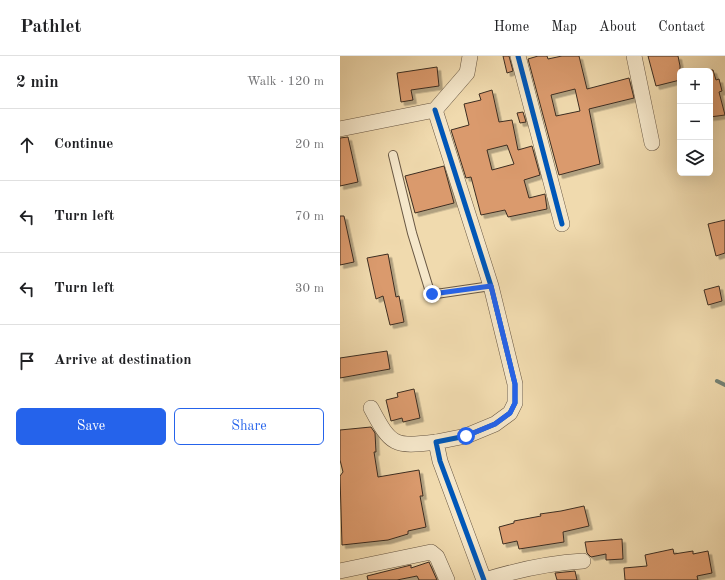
<!DOCTYPE html>
<meta charset="utf-8">
<style>
:root{--surface:#fff;--page:#f2f2f2;--text:#202124;--muted:#757577;--line:#e0e0e0;--accent:#2563eb}
body{margin:0;font-family:"Old Standard TT",serif;background:var(--page);color:var(--text)}
.controls{position:absolute;right:12px;top:12px;display:grid;overflow:hidden;border-radius:6px;box-shadow:0 4px 16px #0002}
.controls button{width:36px;height:36px;display:grid;place-items:center;padding:0;border:0;border-bottom:1px solid var(--line);background:var(--surface);color:var(--text);font:20px sans-serif}
.stop{position:absolute;width:12px;height:12px;margin:-9px;border:3px solid #2563eb;border-radius:50%;background:#fff}
.stop.end{background:#2563eb;border-color:#fff;box-shadow:0 1px 4px #0008}
.list{margin:0;padding:0;list-style:none}
h2{display:flex;justify-content:space-between;align-items:center;height:52px;margin:0;padding:0 16px;font-size:17px}
h2 small{font-size:13px;font-weight:400;color:var(--muted)}
.list li{display:grid;grid-template-columns:26px 1fr auto;gap:12px;align-items:center;box-sizing:border-box;height:72px;padding:0 16px;border-top:1px solid var(--line)}
.list b{display:block;font-size:15px;white-space:nowrap}
.list em{font-size:13px;font-style:normal;color:var(--muted)}
.actions{display:flex;gap:8px;padding:12px 16px}
.actions a{flex:1;padding:9px 0;border:1px solid var(--accent);border-radius:6px;text-align:center;font-size:14px;color:var(--accent)}
.actions .main{background:var(--accent);color:#fff}
.icon{flex:none;width:22px;height:22px;fill:none;stroke:currentColor;stroke-width:2;stroke-linecap:round;stroke-linejoin:round}
.map{position:relative;flex:none;width:385px;height:524px;overflow:hidden}
header{display:flex;align-items:center;gap:24px;box-sizing:border-box;height:56px;padding:0 20px;background:var(--surface);border-bottom:1px solid var(--line)}
header strong{font-size:19px}
nav{display:flex;gap:22px;margin-inline-start:auto;font-size:14px}
main{display:flex}
aside{flex:1;background:var(--surface)}
.map>svg:first-child{display:block}
.lines{fill:none;stroke-linecap:round;stroke-linejoin:round}
.stream{stroke:#748275;stroke-width:4}
.building{fill:#da9a6d;stroke:#3c2d21;fill-rule:evenodd;filter:url(#shadow)}
.service-casing{stroke:#695844;stroke-width:10}
.minor-casing{stroke:#695844;stroke-width:16}
.service{stroke:#f5e7ca;stroke-width:8}
.minor{stroke:#f5e7ca;stroke-width:15}
.cycleway-casing{stroke:#f5e7ca;stroke-width:8}
.cycleway{stroke:#0057b8;stroke-width:5}
.route{stroke:#2563eb;stroke-width:5}
</style>
<header>
<strong>Pathlet</strong>
<nav><a>Home</a><a>Map</a><a>About</a><a>Contact</a></nav>
</header>
<main>
<aside>
<h2>2 min<small>Walk · 120 m</small></h2>
<ul class="list">
<li><svg class="icon" aria-label="ahead" viewBox="0 0 24 24"><path d="M12 20V5M6 11l6-6 6 6"/></svg><div><b>Continue</b></div><em>20 m</em></li>
<li><svg class="icon" aria-label="left" viewBox="0 0 24 24"><path d="M17 20v-9H6M10 6l-5 5 5 5"/></svg><div><b>Turn left</b></div><em>70 m</em></li>
<li><svg class="icon" aria-label="left" viewBox="0 0 24 24"><path d="M17 20v-9H6M10 6l-5 5 5 5"/></svg><div><b>Turn left</b></div><em>30 m</em></li>
<li><svg class="icon" aria-label="arrive" viewBox="0 0 24 24"><path d="M6 21V4h12l-3 4 3 4H6"/></svg><div><b>Arrive at destination</b></div></li>
</ul>
<div class="actions"><a class="main">Save</a><a>Share</a></div>
</aside>
<div class="map">
<svg width="385" height="524" viewBox="0 0 385 524">
<defs>
<filter id="shadow"><feDropShadow dx="3.5" dy="3.5" stdDeviation="0" flood-color="#0004"/></filter>
</defs>
<rect width="100%" height="100%" fill="#f0daae"/>
<filter id="stains"><feTurbulence type="fractalNoise" baseFrequency=".005" numOctaves="4"/><feColorMatrix values="0 0 0 0 .2 0 0 0 0 .09 0 0 0 0 .02 0 0 0 .5 -.17"/></filter>
<radialGradient id="worn" r=".72"><stop offset=".6" stop-color="#630" stop-opacity="0"/><stop offset="1" stop-color="#630" stop-opacity=".3"/></radialGradient>
<g class="lines">
<polyline class="stream" points="377,325 385,329"/>
</g>
<g class="building">
<polygon points="163,0 169,0 173,15 167,17"/>
<path d="M198,0H207L208,3L222,0H239L247,33L289,22L294,42L249,53L260,108L219,119L188,3ZM235,33L240,55L216,60L211,39Z"/>
<polygon points="308,0 338,0 340,10 340,24 316,30"/>
<polygon points="97,11 99,30 71,34 73,44 61,46 57,17"/>
<polygon points="370,14 373,14 376,24 379,23 382,35 379,36 385,59 370,61"/>
<path d="M152,34L159,66L172,64L178,94L192,90L200,119L184,124L189,142L205,138L207,153L168,161L165,154L141,159L131,121L126,122L111,74L129,69L124,48L141,44L139,38ZM167,89L174,108L152,114L147,94Z"/>
<polygon points="183,56 186,66 180,67 177,57"/>
<polygon points="8,81 18,126 0,130 0,82"/>
<polygon points="104,110 114,147 75,157 65,120"/>
<polygon points="0,160 4,160 14,206 0,209"/>
<polygon points="385,164 385,197 376,200 368,168"/>
<polygon points="48,198 56,241 59,240 64,266 50,269 43,240 36,243 27,202"/>
<polygon points="379,230 382,245 368,249 364,234"/>
<polygon points="47,295 50,313 0,322 0,302"/>
<polygon points="74,333 80,362 63,366 62,362 51,365 46,344 58,341 57,337"/>
<polygon points="31,371 35,377 36,396 34,396 38,421 79,414 83,440 80,440 86,471 68,475 68,478 48,484 2,489 0,420 3,416 0,404 0,374"/>
<polygon points="244,450 249,470 223,476 224,486 179,493 177,485 163,488 159,471 174,467 174,465 201,460 200,458 221,455"/>
<polygon points="282,483 283,503 266,504 266,498 251,501 247,497 245,486"/>
<polygon points="333,493 334,498 353,495 353,498 368,495 372,517 357,520 358,524 285,524 284,512 307,510 305,499"/>
<polygon points="89,506 97,524 79,524 77,520 57,524 28,524 27,520 71,509 71,512"/>
<polygon points="235,515 237,524 217,524 215,517"/>
</g>
<g class="lines">
<defs>
<polyline id="service" points="53,99 72,177 90,236 96,238 151,230"/>
<g id="minor">
<polyline points="178,0 222,168"/>
<polyline points="294,0 312,87"/>
<polyline points="95,54 151,230 175,328 175,347 170,357 155,368 126,380 96,386 100,405 144,524"/>
<polyline points="0,73 95,54 127,17 130,0"/>
<path d="M31,352C51,390 54,391 96,386"/>
<polyline points="0,515 91,496 97,501 107,524"/>
<path d="M145,524C177,514 209,507 243,505"/>
</g>
</defs>
<use href="#service" class="service-casing"/>
<use href="#minor" class="minor-casing"/>
<use href="#service" class="service"/>
<use href="#minor" class="minor"/>
<defs>
<g id="cycleway">
<polyline points="178,0 222,168"/>
<polyline points="95,54 151,230 175,328 175,347 170,357 155,368 126,380 96,386 100,405 144,524"/>
</g>
</defs>
<use href="#cycleway" class="cycleway-casing"/>
<use href="#cycleway" class="cycleway"/>
</g>
<g class="lines">
<polyline class="route" points="92,238 151,230 175,328 175,347 170,357 155,368 126,380"/>
</g>
<rect width="100%" height="100%" filter="url(#stains)"/>
<rect width="100%" height="100%" fill="url(#worn)"/>
</svg>
<div class="controls">
<button>+</button>
<button>−</button>
<button><svg class="icon" aria-label="layers" viewBox="0 0 24 24"><path d="M12 4l9 5-9 5-9-5zM3 14l9 5 9-5"/></svg></button>
</div>
<div class="stop" style="left:126px;top:380px"></div>
<div class="stop end" style="left:92px;top:238px"></div>
</div>
</main>
